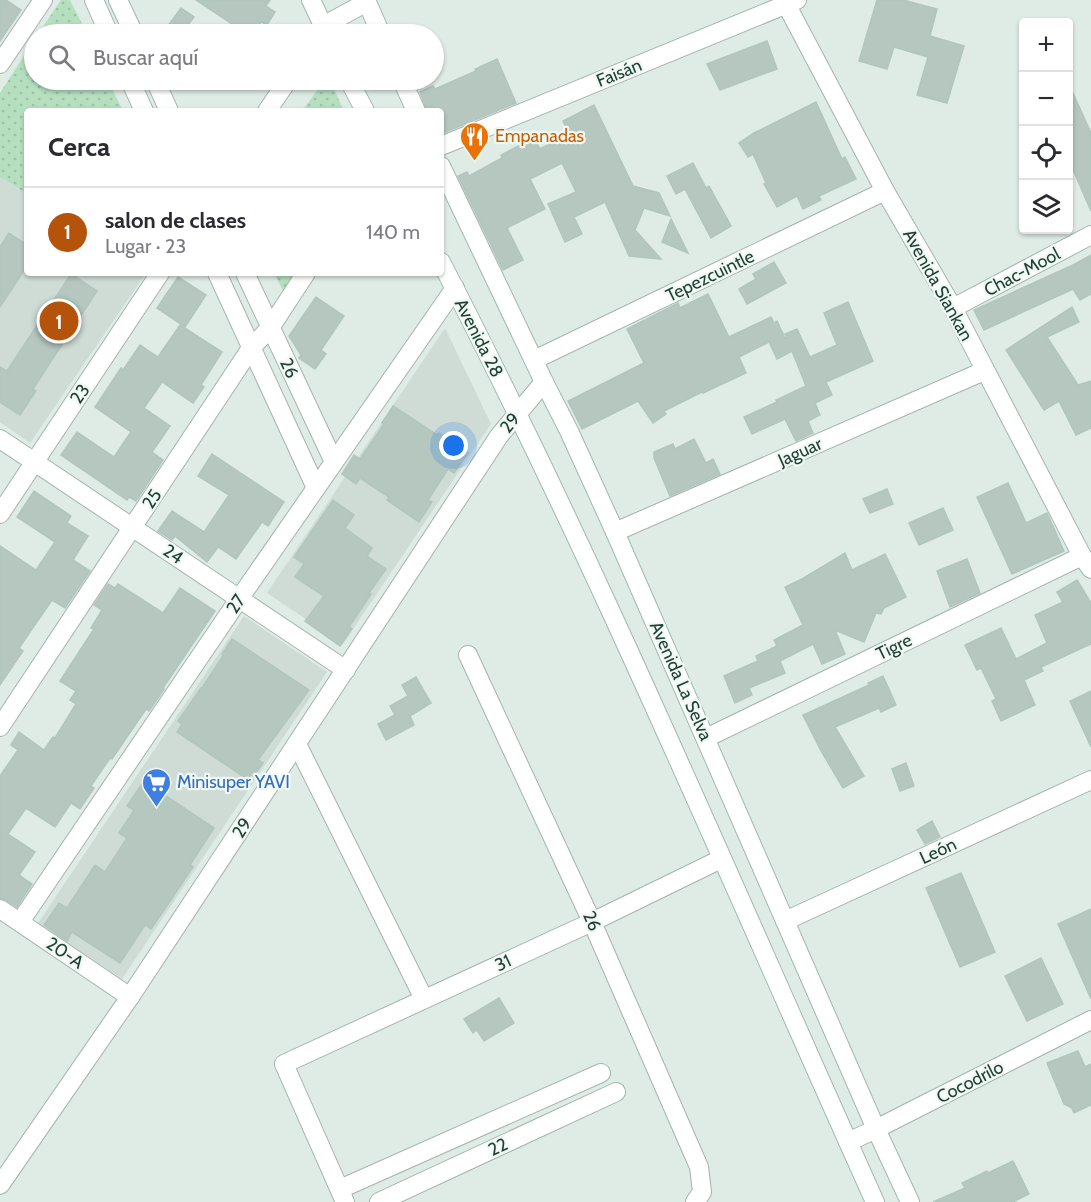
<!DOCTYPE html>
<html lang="es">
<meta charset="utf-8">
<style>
:root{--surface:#fff;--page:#f7f7f7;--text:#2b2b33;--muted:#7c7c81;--line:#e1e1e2;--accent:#b45309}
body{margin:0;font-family:Cabin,sans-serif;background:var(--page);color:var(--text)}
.controls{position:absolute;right:18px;top:18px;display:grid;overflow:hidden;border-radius:6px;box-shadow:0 2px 4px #0004}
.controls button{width:54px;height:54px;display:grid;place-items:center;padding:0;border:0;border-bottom:2px solid var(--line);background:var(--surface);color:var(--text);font:30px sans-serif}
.you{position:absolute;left:454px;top:446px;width:21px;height:21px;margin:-15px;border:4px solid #fff;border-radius:50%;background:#1a73e8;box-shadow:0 0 0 9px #1a73e833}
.badge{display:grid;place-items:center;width:39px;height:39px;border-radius:50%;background:var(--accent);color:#fff;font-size:20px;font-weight:700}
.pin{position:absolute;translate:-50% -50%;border:3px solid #fff;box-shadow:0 2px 6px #0006}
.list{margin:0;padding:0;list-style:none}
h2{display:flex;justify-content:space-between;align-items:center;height:78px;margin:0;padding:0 24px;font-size:26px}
h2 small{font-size:20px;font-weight:400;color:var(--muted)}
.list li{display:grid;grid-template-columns:39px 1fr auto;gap:18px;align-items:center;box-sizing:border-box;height:90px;padding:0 24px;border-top:2px solid var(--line)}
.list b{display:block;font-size:22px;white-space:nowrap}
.list p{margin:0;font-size:20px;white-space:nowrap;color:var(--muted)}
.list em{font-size:20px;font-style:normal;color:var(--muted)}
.icon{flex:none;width:33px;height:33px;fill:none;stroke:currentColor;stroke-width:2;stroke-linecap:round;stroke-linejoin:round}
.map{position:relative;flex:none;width:1091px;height:1202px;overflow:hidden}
.search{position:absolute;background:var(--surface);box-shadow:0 2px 4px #0004;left:24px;top:24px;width:420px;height:66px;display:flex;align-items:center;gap:15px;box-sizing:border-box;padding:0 21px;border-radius:33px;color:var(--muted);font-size:22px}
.panel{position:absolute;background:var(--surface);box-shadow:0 2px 4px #0004;left:24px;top:108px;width:420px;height:168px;border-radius:6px}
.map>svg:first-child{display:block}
.built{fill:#cedcd5}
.park{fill:url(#park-dots)}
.building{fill:#b5c7bf;stroke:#b1c6bd;stroke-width:1.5}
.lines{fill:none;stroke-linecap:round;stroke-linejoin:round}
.street-casing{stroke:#a2b4ad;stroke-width:20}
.secondary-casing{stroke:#9db9ae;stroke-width:20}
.street{stroke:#fff;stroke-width:18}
.secondary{stroke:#fff;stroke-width:18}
.labels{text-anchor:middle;stroke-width:4.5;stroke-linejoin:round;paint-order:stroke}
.street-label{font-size:18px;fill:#1f3e35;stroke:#f0f8f4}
.food-label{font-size:18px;fill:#c56008;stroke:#f0f8f4;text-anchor:start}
.shop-label{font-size:18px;fill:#366cbe;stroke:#f0f8f4;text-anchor:start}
</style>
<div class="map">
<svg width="1091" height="1202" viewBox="0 0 1091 1202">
<defs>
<pattern id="park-dots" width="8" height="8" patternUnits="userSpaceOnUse" patternTransform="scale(1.5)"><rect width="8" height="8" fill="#b6dfc0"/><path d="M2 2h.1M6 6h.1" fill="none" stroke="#9cc0a6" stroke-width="1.8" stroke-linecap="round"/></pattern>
</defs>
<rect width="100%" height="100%" fill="#dfece6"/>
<g class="built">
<polygon points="0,177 27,194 27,273 146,273 30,443 0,422"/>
<polygon points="445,328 491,424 343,644 267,593"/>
<polygon points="244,616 327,672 122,979 38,923"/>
</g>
<g class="park">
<polygon points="61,0 70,0 87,34 38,34"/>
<polygon points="34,40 34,80 108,80 123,111 27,111 27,194 0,177 0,93"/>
<polygon points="325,80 330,80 344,111 302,111"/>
<polygon points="274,273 295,273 283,291"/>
</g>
<g class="building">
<polygon points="0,0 6,0 21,10 0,41"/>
<polygon points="196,0 270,0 266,6 275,12 267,25 262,22 247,34"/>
<polygon points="877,0 903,0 937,9 930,36 964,46 947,103 917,95 928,57 894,47 887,69 859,61"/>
<polygon points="181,8 194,17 181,34 162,34"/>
<polygon points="767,41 777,69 720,90 707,64"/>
<polygon points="497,59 516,103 441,134 441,111 427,111 420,92 433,86 435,89 476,71 475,69"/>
<polygon points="1068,82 1091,133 1091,211 1068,158"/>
<polygon points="816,102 842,159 845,157 856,179 819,196 821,200 803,209 797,196 777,207 764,184 766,183 753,154 748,157 739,143 754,133"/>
<polygon points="594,105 633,186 659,193 670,216 644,208 635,230 661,259 629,256 605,202 574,217 582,234 565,242 548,204 576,192 562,163 530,179 545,209 507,228 523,260 503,270 458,176 467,172 469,176 502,158 501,155 534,138 540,149 569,134 563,121"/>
<polygon points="693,163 706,188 709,186 731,226 711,238 685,189 676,194 667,176"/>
<polygon points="671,219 688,253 662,242"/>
<polygon points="9,233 27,245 27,266 0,307 0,247"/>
<polygon points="1091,255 1091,294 1080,300 1073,289 984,330 974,310 1073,265"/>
<polygon points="774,262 786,283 747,304 739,289 756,279 753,274"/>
<polygon points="71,274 97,291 33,389 36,391 20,415 0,402 0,367 7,371"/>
<polygon points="178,277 206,295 185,327 157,308"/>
<polygon points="708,294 729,337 771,317 774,323 777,321 785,338 787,337 785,334 797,329 810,357 837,345 824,313 848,302 873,361 826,382 832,395 815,403 820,415 808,421 813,433 796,441 785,419 752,434 744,417 777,402 776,400 806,386 792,351 777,359 769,342 739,357 746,373 703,393 702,392 664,411 666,414 653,423 638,401 582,429 568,401 644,363 627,329 678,303 680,308"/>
<polygon points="316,297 344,316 321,350 326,354 315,369 299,358 301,355 289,336"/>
<polygon points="1072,307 1079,322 1047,337 1078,385 1091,381 1091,428 1076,435 1059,401 1044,410 1006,350"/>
<polygon points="180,325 222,352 201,385 204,387 193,403 162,382 144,408 170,426 152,452 163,460 136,501 129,497 127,500 61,455 77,432 114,457 131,432 95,407 121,368 123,370 140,345 158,357"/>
<polygon points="393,406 437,435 439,433 468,453 454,473 448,469 428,500 432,502 419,522 387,500 389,497 360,478 356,484 342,474 354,455 360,459 384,424 382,423"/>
<polygon points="694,439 706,463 713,459 720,474 670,496 654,458 654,452 673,444 675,449"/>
<polygon points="212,454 284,502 268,526 262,522 236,559 218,547 207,562 175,536 172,540 158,531 172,511 204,532 229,495 198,476"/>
<polygon points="1008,483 1026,523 1047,513 1064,551 1012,574 977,497"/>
<polygon points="887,489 893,504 870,513 863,499"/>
<polygon points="34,491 71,516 67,523 88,536 73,560 90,571 65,608 52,600 19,648 23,651 0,685 0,546 36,570 55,542 17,517"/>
<polygon points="333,500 354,515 345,528 372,548 367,556 386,569 369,593 371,594 349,627 352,629 340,646 305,621 324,596 295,577 304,564 294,557"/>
<polygon points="943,508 953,530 919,545 909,523"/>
<polygon points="845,553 852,570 885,554 906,597 884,608 881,614 876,613 864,642 835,630 845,654 822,664 813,644 780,661 785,673 749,688 752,695 735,703 724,676 758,661 756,656 777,646 774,640 803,625 785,587 802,579"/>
<polygon points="967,559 980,593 950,607 937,571"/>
<polygon points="1077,580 1091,603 1091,644 1041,667 1043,671 1024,680 1035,705 1001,721 992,701 996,699 981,668 977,670 965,645 1001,628 1016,659 1047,643 1035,615 1063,602 1057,592"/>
<polygon points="108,584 115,588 118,584 163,613 180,588 215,611 163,688 164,689 149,711 146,709 112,759 110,758 91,786 94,788 80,809 71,803 55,827 26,808 8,834 35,852 19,875 32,884 17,907 6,900 0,898 0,776 18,750 11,745 19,732 44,750 53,737 55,738 76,704 70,700 76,691 60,681 94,629 91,628 102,610 94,605"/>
<polygon points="232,639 309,690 258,760 263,763 250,781 177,732 182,724 178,721 201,688 202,688 223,656 222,654"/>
<polygon points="883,676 896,705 881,712 879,708 835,727 864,776 843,788 820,749 803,715 869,685 868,683"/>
<polygon points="416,677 431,703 410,716 414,725 386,740 378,724 395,715 390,706 408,696 402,685"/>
<polygon points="1091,691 1091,747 1070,701"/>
<polygon points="906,763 914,786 900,791 892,769"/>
<polygon points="144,781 214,828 190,865 193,867 168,904 151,929 145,925 120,963 72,932 67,941 44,925 59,903 67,908 95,865 105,872 127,838 119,833 134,810 127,806"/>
<polygon points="932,821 940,837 925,844 917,830"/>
<polygon points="961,873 995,952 960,967 926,888"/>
<polygon points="1091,909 1091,999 1058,924"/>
<polygon points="1041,958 1063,1004 1027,1021 1005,976"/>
<polygon points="499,998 514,1023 484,1041 477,1030 473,1033 464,1019"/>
<polygon points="1078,1051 1085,1067 1091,1064 1091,1105 1074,1113 1072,1108 1064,1104 1047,1063"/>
<polygon points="1013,1161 1029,1194 1013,1202 933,1202 965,1188 962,1183 987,1171 988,1173"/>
</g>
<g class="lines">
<defs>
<g id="street">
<polyline points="94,0 109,34"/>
<polyline points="118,0 134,34"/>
<polyline points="784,0 885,191 953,308 1082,556 1091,569"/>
<polyline points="317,34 323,26 367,2"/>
<polyline points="0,64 43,0"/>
<polyline points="130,80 144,111"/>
<polyline points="155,80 169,111"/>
<polyline points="267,111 288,80"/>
<polyline points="441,146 797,0"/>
<polyline points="217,273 316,488"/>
<polyline points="245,273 334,462"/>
<polyline points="953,308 1091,235"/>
<polyline points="534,360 885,191"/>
<polyline points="0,439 346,670"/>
<polyline points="0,514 160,273"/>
<polyline points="615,532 984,371"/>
<polyline points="468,655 592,922 699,1167 702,1192 695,1202"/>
<polyline points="0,727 251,348 270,328 306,273"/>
<polyline points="706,738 1082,556"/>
<polyline points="297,744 424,999"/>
<polyline points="0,909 130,997"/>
<polyline points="785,921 1091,780"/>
<polyline points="20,922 239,599 455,288"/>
<polyline points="848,1142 876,1129 1091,1020"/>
<polyline points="0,1185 130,997 499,436 544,382"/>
<polyline points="340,1189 601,1073"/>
<polyline points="345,1202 284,1064 592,922 721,859"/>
<polyline points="379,1202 616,1092"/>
</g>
<g id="secondary">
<polyline points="311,0 327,34"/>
<polyline points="366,0 381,34"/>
<polyline points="349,80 365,111"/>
<polyline points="402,80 416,111"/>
<polyline points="441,166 544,382 569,431 615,532 876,1129 910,1202"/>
<path d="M441,262C600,569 733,887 875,1202"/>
</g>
</defs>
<use href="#street" class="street-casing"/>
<use href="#secondary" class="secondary-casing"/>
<use href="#street" class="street"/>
<use href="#secondary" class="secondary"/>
</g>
<defs>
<symbol id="restaurant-pin" viewBox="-11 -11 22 30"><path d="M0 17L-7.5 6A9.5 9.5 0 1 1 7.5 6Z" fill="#e8710a" stroke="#f0f8f4"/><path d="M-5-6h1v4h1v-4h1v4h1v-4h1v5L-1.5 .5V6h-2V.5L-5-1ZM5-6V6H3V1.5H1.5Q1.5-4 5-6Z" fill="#fff"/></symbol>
<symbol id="supermarket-pin" viewBox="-11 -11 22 30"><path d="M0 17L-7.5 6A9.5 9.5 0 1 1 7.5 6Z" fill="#3f7fe0" stroke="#f0f8f4"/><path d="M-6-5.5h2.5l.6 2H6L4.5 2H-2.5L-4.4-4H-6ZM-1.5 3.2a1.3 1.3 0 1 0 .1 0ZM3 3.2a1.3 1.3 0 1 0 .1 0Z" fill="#fff"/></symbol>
</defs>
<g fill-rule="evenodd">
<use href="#restaurant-pin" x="458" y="120" width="33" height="45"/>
<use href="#supermarket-pin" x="140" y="766" width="33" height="45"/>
</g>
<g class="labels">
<g class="street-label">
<text transform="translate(619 73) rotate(-22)" y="6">Faisán</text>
<text transform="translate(1022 272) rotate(-28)" y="6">Chac-Mool</text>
<text transform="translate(710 276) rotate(-26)" y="6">Tepezcuintle</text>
<text transform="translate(938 285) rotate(61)" y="6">Avenida Siankan</text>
<text transform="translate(479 338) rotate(63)" y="6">Avenida 28</text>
<text transform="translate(289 368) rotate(65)" y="6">26</text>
<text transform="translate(80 394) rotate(-56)" y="6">23</text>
<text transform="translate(510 423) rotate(-51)" y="6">29</text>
<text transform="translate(800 452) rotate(-24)" y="6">Jaguar</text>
<text transform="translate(152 499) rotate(-57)" y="6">25</text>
<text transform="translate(173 554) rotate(34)" y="6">24</text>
<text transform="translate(236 604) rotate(-56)" y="6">27</text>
<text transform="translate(894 647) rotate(-26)" y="6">Tigre</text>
<text transform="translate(681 681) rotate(66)" y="6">Avenida La Selva</text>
<text transform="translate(242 828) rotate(-57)" y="6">29</text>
<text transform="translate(938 851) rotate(-25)" y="6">León</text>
<text transform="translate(592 921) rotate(66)" y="6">26</text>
<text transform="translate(65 953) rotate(34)" y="6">20-A</text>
<text transform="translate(503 963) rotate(-25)" y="6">31</text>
<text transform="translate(970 1082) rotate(-27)" y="6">Cocodrilo</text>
<text transform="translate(498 1147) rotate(-25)" y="6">22</text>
</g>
<g class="food-label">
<text x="495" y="142">Empanadas</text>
</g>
<g class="shop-label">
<text x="177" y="788">Minisuper YAVI</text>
</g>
</g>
</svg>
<div class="controls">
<button>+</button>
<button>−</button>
<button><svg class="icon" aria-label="locate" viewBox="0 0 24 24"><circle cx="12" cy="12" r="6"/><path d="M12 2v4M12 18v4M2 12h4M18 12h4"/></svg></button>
<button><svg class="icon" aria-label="layers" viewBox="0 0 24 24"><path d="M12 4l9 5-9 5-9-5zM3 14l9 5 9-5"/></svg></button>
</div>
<div class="you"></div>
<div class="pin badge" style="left:59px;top:321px">1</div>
<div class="search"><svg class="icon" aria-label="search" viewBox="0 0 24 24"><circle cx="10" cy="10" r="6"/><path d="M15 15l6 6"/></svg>Buscar aquí</div>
<section class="panel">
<h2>Cerca<small></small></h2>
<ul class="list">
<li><span class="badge">1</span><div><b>salon de clases</b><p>Lugar · 23</p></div><em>140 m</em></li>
</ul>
</section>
</div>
